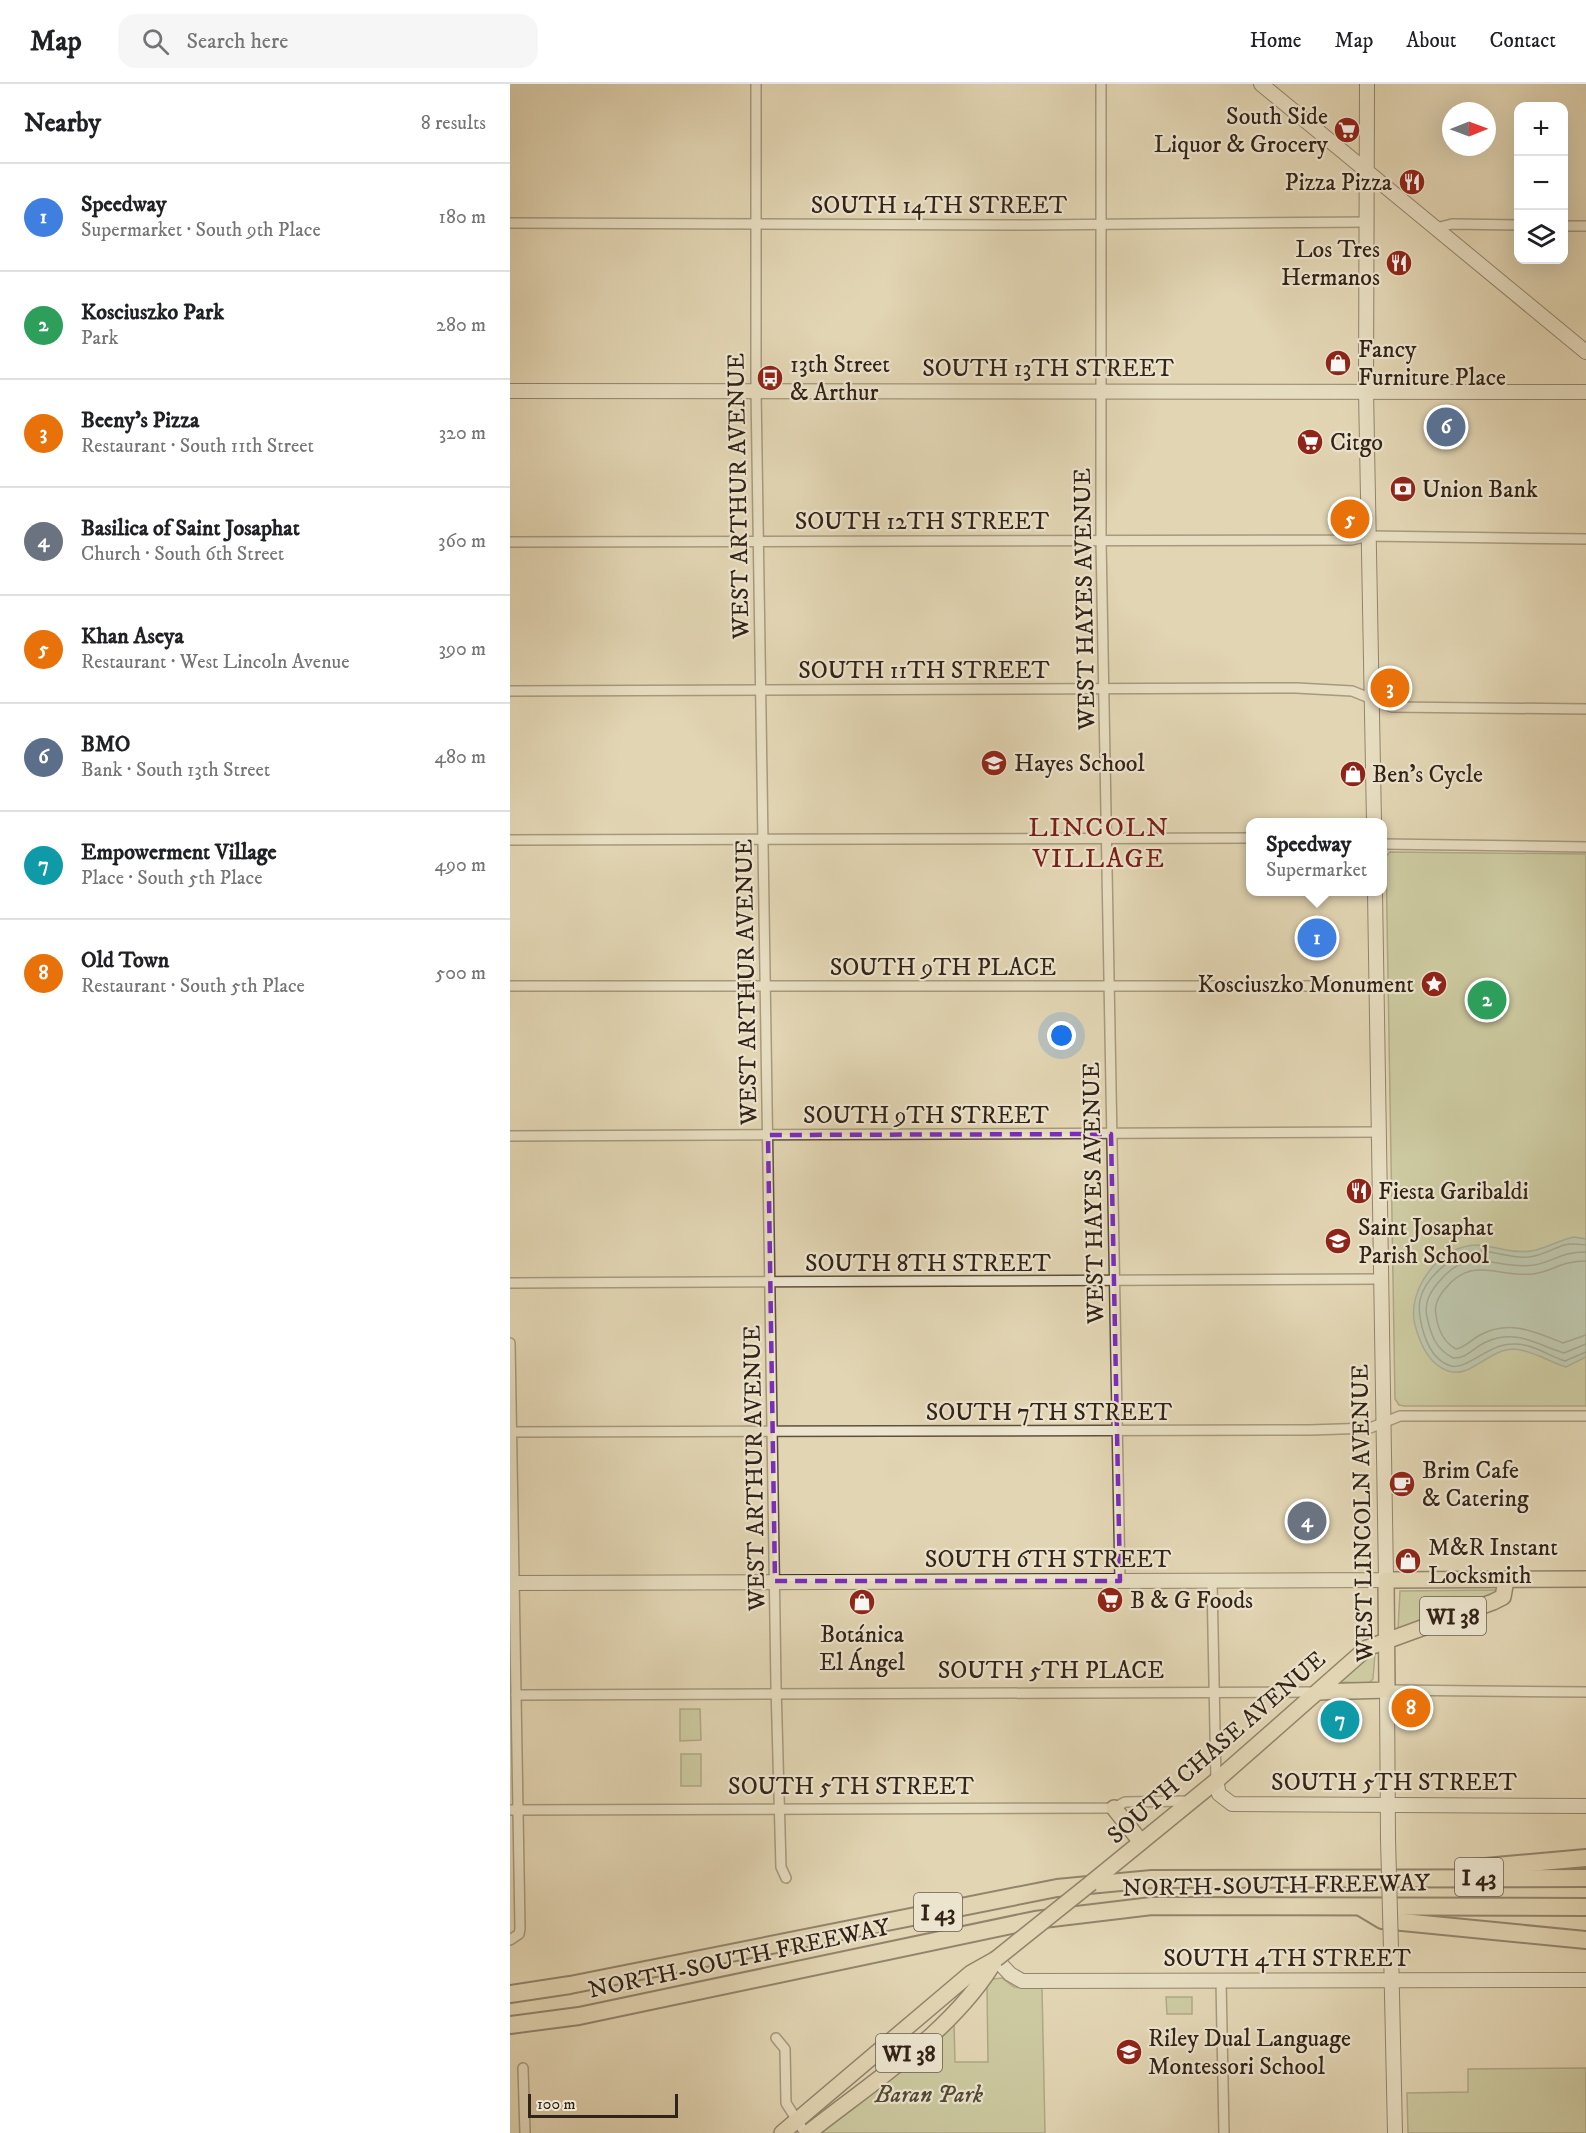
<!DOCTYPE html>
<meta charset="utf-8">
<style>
:root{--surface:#fff;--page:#f6f6f6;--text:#202124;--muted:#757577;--line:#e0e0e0;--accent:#8f2418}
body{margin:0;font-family:"IM FELL DW Pica",serif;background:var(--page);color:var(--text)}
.controls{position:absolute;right:18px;top:18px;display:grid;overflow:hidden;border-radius:12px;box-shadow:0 6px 24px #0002}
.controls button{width:54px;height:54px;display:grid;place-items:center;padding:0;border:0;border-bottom:2px solid var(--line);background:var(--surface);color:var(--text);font:30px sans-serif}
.compass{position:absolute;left:932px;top:18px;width:54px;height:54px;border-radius:50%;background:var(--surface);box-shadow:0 6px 24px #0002;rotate:89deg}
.scale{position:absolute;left:18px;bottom:15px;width:150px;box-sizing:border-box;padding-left:6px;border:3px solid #322317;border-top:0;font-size:16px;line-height:21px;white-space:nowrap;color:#322317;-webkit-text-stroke:4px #ece4ce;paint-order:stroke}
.you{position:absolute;left:552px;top:952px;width:21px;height:21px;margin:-15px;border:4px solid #fff;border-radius:50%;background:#1a73e8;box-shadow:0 0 0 9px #1a73e833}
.badge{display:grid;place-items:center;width:39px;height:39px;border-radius:50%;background:var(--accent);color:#fff;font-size:20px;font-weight:700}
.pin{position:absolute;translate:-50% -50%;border:3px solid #fff;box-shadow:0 2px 6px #0006}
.popup{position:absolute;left:736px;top:734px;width:141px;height:78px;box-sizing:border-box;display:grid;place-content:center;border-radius:12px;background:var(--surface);filter:drop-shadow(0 2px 4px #0005);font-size:20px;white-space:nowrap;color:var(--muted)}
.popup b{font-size:22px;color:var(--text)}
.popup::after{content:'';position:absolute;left:50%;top:100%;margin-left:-12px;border:12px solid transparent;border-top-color:var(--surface)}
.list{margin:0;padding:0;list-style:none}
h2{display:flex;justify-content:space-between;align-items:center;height:78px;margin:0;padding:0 24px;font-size:26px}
h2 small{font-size:20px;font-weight:400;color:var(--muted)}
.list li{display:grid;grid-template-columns:39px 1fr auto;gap:18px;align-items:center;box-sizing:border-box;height:108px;padding:0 24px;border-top:2px solid var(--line)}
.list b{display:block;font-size:22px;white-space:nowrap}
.list p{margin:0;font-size:20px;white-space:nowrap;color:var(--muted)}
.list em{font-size:20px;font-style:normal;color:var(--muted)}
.icon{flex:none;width:33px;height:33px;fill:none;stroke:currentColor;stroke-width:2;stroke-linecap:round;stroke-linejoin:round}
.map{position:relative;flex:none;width:1076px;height:2049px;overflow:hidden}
header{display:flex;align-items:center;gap:36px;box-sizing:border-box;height:84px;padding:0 30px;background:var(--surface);border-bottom:2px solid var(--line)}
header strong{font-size:28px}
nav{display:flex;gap:33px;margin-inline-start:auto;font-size:21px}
.search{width:420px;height:54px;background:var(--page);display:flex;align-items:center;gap:15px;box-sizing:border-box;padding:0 21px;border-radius:18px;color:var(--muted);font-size:22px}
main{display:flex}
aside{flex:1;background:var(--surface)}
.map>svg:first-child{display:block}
.green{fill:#b4bd8c;stroke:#737052;stroke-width:1.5}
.water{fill:#95b9ac;stroke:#6d7d70;stroke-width:1.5}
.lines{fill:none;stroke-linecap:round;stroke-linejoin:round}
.shore{stroke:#646e62;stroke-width:1.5}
.street-casing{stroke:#5e503e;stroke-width:12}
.secondary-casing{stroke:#322317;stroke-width:16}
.primary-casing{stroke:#322317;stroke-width:18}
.highway-casing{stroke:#322317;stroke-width:20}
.street{stroke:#ece4ce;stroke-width:9}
.secondary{stroke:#ece4ce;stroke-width:14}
.primary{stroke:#e2d5b3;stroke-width:15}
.highway{stroke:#e2d5b3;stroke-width:16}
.secondary-bridge-casing{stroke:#322317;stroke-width:16;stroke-linecap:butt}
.primary-bridge-casing{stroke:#322317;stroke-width:18;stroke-linecap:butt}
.secondary-bridge{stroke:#ece4ce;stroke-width:14}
.primary-bridge{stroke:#e2d5b3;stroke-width:15}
.marked{fill:none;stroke:#7b2cbf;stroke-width:4.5;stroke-dasharray:12 8;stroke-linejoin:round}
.labels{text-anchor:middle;stroke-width:4.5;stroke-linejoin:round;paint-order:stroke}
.shield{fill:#ece4ce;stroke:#6a5d4e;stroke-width:1.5}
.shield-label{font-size:22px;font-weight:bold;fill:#322317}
.poi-label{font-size:24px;fill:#322317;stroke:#ece4ce;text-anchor:start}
.street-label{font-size:24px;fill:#322317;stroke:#ece4ce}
.park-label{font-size:24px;font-style:italic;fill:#524a34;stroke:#ece4ce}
.quarter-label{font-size:27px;letter-spacing:1.5px;fill:#7a1f14;stroke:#ece4ce}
</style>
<header>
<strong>Map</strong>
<div class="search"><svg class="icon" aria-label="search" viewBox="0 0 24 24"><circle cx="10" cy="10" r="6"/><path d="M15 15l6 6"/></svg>Search here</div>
<nav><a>Home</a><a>Map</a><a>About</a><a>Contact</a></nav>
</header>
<main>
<aside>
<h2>Nearby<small>8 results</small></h2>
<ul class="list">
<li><span class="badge" style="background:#3f7fe0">1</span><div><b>Speedway</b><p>Supermarket · South 9th Place</p></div><em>180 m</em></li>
<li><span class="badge" style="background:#2e9e5b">2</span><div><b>Kosciuszko Park</b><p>Park</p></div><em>280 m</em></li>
<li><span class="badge" style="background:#e8710a">3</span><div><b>Beeny's Pizza</b><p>Restaurant · South 11th Street</p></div><em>320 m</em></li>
<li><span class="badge" style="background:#6b7280">4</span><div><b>Basilica of Saint Josaphat</b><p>Church · South 6th Street</p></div><em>360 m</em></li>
<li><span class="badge" style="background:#e8710a">5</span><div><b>Khan Aseya</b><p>Restaurant · West Lincoln Avenue</p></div><em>390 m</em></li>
<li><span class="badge" style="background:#5c6f8a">6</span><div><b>BMO</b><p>Bank · South 13th Street</p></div><em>480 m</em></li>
<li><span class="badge" style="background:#0f9aa8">7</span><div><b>Empowerment Village</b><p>Place · South 5th Place</p></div><em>490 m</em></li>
<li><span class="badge" style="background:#e8710a">8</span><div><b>Old Town</b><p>Restaurant · South 5th Place</p></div><em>500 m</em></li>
</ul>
</aside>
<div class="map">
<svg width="1076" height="2049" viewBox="0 0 1076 2049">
<rect width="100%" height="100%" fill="#e2d5b3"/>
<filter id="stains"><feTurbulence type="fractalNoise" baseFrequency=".00333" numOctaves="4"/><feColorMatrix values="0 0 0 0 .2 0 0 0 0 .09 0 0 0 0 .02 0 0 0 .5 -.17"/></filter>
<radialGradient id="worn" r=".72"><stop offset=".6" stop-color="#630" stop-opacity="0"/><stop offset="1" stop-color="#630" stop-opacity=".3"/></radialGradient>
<g class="green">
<polygon points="880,768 1076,770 1076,1322 894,1322 889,1321 885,1315 876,772"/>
<polygon points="986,1506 988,1509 888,1546 890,1507"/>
<polygon points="861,1567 865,1569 863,1595 859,1599 827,1598"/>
<polygon points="170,1625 190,1625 191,1656 170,1657"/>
<rect x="171" y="1670" width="20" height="32"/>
<polygon points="492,1894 504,1903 532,1904 535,2049 310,2049 444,1938 445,1978 478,1978 477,1902 483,1895"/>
<polygon points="656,1913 682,1913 682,1930 657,1930"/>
<polygon points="1076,1984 1076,2049 898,2049 897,2009 958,2008 958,1985"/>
</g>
<path class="water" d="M1064,1153L1076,1155V1273L1056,1283C1039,1278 1022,1266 1004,1265C978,1265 961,1295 938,1287C918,1280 910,1259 905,1241C896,1207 929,1161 967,1161C985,1162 1002,1170 1021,1167C1035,1165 1049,1156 1064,1153Z"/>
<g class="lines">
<g class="shore">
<path d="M1076,1161C1068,1160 1061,1159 1054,1161C1042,1165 1031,1172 1019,1173C1001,1175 984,1166 965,1167C943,1169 914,1195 910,1216C908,1226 910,1235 912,1243C916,1259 924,1277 941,1282C957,1286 978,1260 1003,1260C1021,1259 1039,1272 1055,1277L1076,1268"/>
<path d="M1076,1168C1050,1168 1046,1177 1024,1181C984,1187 960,1158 927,1200C919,1210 914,1220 917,1233C921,1252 926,1265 943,1274C957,1275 964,1263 976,1258C1006,1244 1027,1261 1054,1269L1076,1260"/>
<path d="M1076,1177C1051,1177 1044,1187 1023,1190C987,1194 962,1170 934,1206C928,1214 924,1221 926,1231C928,1246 933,1258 946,1265C955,1264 962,1255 970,1251C1000,1235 1025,1248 1053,1259L1076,1251"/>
</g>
<defs>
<g id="street">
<polyline points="246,0 246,306 266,1602 271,1783 276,1794"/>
<polyline points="591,0 591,456 610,1497"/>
<polyline points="0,139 519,141 857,138"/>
<polyline points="1054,142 1076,142"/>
<polyline points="926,144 942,140 1008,141"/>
<polyline points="0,458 841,456 859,452 1076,455"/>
<polyline points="0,607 786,604 842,607 882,623 1076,625"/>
<polyline points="0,756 741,754"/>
<polyline points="873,760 1076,763"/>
<polyline points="0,902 866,902"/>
<polyline points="0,1052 869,1048"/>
<polyline points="0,1199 871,1195"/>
<polyline points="0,1259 10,1845 9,1850 0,1856"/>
<polyline points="0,1348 800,1346 860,1344 890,1332 1076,1332"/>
<polyline points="702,1497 706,1697"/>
<polyline points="877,1606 1076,1608"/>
<polyline points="6,1611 807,1608"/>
<polyline points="0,1726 604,1724 615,1718 679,1717"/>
<polyline points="711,1896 714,2049"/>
<polyline points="266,1954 275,1965 276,2019 295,2049"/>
<polyline points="13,1984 15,2049"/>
</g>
<g id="secondary">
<polyline points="751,0 1076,268"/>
<polyline points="857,0 856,306 864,738"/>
<polyline points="0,307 1076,308"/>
<polyline points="0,1499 876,1496 865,808"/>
<polyline points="877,1606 878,1755"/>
<polyline points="706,1697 709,1710 722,1720 1076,1722"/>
<polyline points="881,1865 885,2049"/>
<polyline points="486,1875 500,1890 512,1897 1076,1896"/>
</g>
<g id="primary">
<polyline points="808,1608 877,1606 876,1496 1076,1495"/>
<polyline points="604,1724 631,1758"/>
<polyline points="581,1799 706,1697 857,1564 983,1518 993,1513 996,1496"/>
<polyline points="272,2049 461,1889 486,1875"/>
<path d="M298,2049C362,1998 444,1947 486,1875"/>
</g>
<g id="highway">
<polyline points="964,1784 1076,1774"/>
<polyline points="852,1824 872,1836 1076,1856"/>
<polyline points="0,1910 60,1901 547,1804 642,1795 1076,1794"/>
<polyline points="0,1941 69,1932 525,1836 642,1822 1076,1823"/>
</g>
</defs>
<use href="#street" class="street-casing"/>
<use href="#secondary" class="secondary-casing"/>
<use href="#primary" class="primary-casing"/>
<use href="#highway" class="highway-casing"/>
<use href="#street" class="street"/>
<use href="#secondary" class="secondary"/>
<use href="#primary" class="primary"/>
<use href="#highway" class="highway"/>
<defs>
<polyline id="secondary-bridge" points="878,1755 881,1865"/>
<polyline id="primary-bridge" points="486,1875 581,1799"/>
</defs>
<use href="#secondary-bridge" class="secondary-bridge-casing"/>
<use href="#primary-bridge" class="primary-bridge-casing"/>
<use href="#secondary-bridge" class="secondary-bridge"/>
<use href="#primary-bridge" class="primary-bridge"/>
</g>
<path d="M0 0H1076V2049H0ZM601,1050L610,1497H265L258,1051Z" fill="#e2d5b3" fill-opacity=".55" fill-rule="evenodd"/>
<path class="marked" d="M601,1050L610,1497H265L258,1051Z"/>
<defs>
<symbol id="supermarket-disc" viewBox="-11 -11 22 22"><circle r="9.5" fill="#8f2418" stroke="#ece4ce"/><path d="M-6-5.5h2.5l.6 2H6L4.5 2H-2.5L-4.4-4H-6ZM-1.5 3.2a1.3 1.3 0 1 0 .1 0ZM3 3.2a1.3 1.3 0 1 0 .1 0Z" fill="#fff"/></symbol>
<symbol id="restaurant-disc" viewBox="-11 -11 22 22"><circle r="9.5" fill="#8f2418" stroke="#ece4ce"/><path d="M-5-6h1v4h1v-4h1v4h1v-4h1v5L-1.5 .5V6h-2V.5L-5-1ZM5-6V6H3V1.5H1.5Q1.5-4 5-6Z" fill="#fff"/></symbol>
<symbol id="shop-disc" viewBox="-11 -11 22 22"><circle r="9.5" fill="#8f2418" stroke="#ece4ce"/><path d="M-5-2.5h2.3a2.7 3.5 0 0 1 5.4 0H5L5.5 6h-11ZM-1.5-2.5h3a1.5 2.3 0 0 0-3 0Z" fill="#fff"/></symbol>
<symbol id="bus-disc" viewBox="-11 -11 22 22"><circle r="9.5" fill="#8f2418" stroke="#ece4ce"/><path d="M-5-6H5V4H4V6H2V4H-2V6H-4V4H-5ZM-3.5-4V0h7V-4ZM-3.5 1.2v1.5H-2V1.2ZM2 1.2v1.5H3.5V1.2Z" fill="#fff"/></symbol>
<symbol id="bank-disc" viewBox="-11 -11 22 22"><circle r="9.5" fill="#8f2418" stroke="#ece4ce"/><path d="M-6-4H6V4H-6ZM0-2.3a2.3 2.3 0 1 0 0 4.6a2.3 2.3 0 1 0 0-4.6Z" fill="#fff"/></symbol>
<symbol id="school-disc" viewBox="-11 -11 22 22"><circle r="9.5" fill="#8f2418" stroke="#ece4ce"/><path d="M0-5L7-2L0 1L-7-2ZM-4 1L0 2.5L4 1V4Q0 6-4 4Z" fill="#fff"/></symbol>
<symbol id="sight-disc" viewBox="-11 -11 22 22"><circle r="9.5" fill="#8f2418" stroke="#ece4ce"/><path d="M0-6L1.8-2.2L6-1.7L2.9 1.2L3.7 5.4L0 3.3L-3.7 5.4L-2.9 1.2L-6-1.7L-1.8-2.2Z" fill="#fff"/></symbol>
<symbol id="cafe-disc" viewBox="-11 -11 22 22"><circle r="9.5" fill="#8f2418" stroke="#ece4ce"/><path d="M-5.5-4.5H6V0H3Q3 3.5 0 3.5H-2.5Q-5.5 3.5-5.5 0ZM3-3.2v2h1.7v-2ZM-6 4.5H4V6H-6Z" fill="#fff"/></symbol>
</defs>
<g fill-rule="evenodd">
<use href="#supermarket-disc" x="822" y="31" width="30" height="30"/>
<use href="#restaurant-disc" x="887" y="83" width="30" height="30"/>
<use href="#restaurant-disc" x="874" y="164" width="30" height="30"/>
<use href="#shop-disc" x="813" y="264" width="30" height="30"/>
<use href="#bus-disc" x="245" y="279" width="30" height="30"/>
<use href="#supermarket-disc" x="785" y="343" width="30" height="30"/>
<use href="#bank-disc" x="878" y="390" width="30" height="30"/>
<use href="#school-disc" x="469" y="664" width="30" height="30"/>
<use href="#shop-disc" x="828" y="675" width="30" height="30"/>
<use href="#sight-disc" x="909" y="885" width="30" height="30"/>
<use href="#restaurant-disc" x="834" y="1092" width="30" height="30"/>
<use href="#school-disc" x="813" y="1142" width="30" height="30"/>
<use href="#cafe-disc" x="877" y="1385" width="30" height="30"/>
<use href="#shop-disc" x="883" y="1462" width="30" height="30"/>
<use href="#supermarket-disc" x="585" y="1501" width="30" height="30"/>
<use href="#shop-disc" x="337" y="1503" width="30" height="30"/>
<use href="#school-disc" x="604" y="1953" width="30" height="30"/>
</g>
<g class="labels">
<g class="shield">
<rect x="910" y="1513" width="66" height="38" rx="4.5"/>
<rect x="945" y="1774" width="48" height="38" rx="4.5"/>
<rect x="404" y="1809" width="48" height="38" rx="4.5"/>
<rect x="366" y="1950" width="66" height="38" rx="4.5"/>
</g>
<g class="shield-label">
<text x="943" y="1540">WI 38</text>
<text x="969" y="1801">I 43</text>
<text x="428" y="1836">I 43</text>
<text x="399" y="1977">WI 38</text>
</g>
<g class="poi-label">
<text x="818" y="40" text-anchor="end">South Side<tspan x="818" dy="28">Liquor &amp; Grocery</tspan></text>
<text x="882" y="106" text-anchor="end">Pizza Pizza</text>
<text x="870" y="173" text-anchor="end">Los Tres<tspan x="870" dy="28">Hermanos</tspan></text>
<text x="848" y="273">Fancy<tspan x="848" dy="28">Furniture Place</tspan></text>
<text x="280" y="288">13th Street<tspan x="280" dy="28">&amp; Arthur</tspan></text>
<text x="820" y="366">Citgo</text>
<text x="912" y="413">Union Bank</text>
<text x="504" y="687">Hayes School</text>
<text x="862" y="698">Ben's Cycle</text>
<text x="904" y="908" text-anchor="end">Kosciuszko Monument</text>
<text x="868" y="1115">Fiesta Garibaldi</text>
<text x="848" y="1151">Saint Josaphat<tspan x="848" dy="28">Parish School</tspan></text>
<text x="912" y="1394">Brim Cafe<tspan x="912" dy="28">&amp; Catering</tspan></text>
<text x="918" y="1471">M&amp;R Instant<tspan x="918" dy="28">Locksmith</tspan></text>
<text x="620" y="1524">B &amp; G Foods</text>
<text x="352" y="1558" text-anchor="middle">Botánica<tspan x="352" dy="28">El Ángel</tspan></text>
<text x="638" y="1962">Riley Dual Language<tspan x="638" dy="28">Montessori School</tspan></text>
</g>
<g class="street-label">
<text x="429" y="129">SOUTH 14TH STREET</text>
<text x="538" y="292">SOUTH 13TH STREET</text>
<text transform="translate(228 412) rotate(-91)" y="8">WEST ARTHUR AVENUE</text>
<text x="412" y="445">SOUTH 12TH STREET</text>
<text transform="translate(574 515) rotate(-91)" y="8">WEST HAYES AVENUE</text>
<text x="414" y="594">SOUTH 11TH STREET</text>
<text x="433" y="891">SOUTH 9TH PLACE</text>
<text transform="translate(236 898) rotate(-91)" y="8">WEST ARTHUR AVENUE</text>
<text x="416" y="1039">SOUTH 9TH STREET</text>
<text transform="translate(583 1109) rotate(-91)" y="8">WEST HAYES AVENUE</text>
<text x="418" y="1187">SOUTH 8TH STREET</text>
<text x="539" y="1336">SOUTH 7TH STREET</text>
<text transform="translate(244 1384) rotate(-91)" y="8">WEST ARTHUR AVENUE</text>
<text transform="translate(852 1429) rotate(-91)" y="8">WEST LINCOLN AVENUE</text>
<text x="538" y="1483">SOUTH 6TH STREET</text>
<text x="541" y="1594">SOUTH 5TH PLACE</text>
<text transform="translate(706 1663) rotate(-41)" y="8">SOUTH CHASE AVENUE</text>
<text x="884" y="1706">SOUTH 5TH STREET</text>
<text x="341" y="1710">SOUTH 5TH STREET</text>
<text transform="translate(766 1801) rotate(-1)" y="8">NORTH-SOUTH FREEWAY</text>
<text transform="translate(229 1874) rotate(-12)" y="8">NORTH-SOUTH FREEWAY</text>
<text x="777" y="1882">SOUTH 4TH STREET</text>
</g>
<g class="park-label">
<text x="419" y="2018">Baran Park</text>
</g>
<g class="quarter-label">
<text x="589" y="752">LINCOLN<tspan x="589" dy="31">VILLAGE</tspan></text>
</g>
</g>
<rect width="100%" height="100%" filter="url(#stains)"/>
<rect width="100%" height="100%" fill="url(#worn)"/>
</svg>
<div class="controls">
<button>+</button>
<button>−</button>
<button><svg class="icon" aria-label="layers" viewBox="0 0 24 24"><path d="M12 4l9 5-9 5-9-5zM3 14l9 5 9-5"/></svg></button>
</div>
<svg class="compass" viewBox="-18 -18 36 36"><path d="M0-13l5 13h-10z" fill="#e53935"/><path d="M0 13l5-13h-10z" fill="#757577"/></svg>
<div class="scale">100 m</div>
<div class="you"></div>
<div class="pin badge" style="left:807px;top:854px;background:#3f7fe0">1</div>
<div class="popup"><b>Speedway</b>Supermarket</div>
<div class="pin badge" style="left:977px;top:916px;background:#2e9e5b">2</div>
<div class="pin badge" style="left:880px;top:604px;background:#e8710a">3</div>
<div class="pin badge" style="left:797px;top:1437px;background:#6b7280">4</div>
<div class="pin badge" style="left:840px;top:435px;background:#e8710a">5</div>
<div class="pin badge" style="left:936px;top:343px;background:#5c6f8a">6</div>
<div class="pin badge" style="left:830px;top:1636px;background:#0f9aa8">7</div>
<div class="pin badge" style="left:901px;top:1624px;background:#e8710a">8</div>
</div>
</main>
